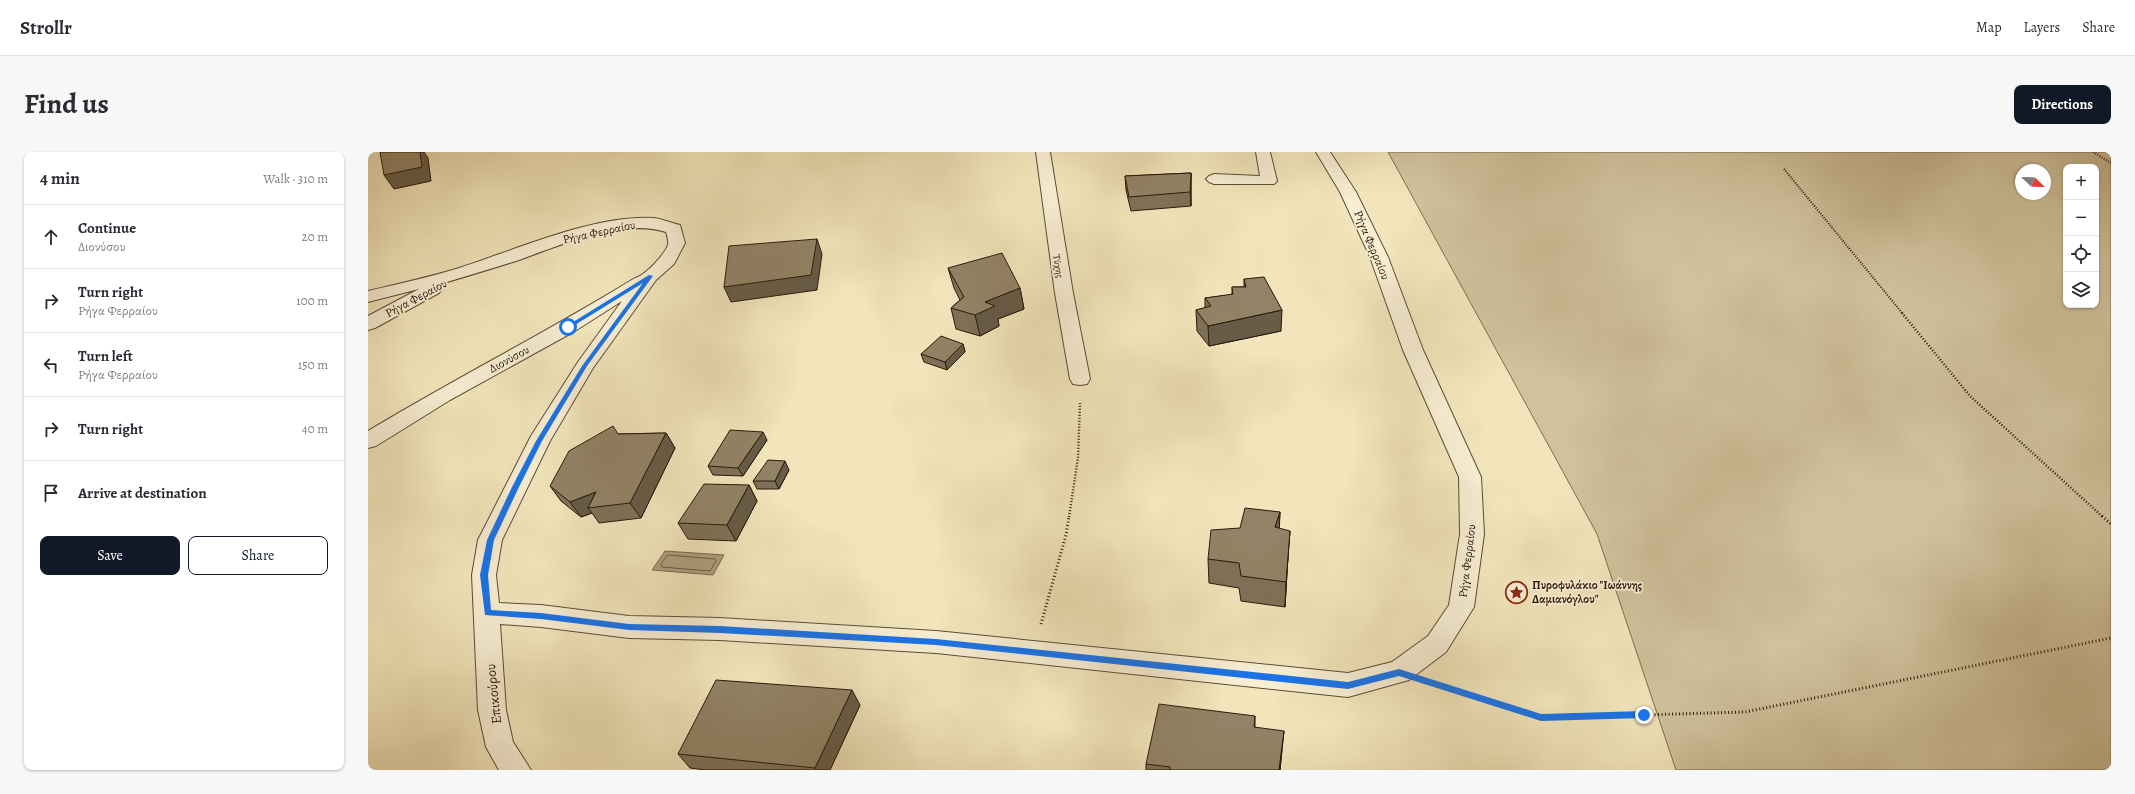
<!DOCTYPE html>
<meta charset="utf-8">
<style>
:root{--surface:#fff;--page:#f7f7f7;--text:#2b2b33;--muted:#7c7c81;--line:#e1e1e2;--accent:#111827}
body{margin:0;font-family:Alegreya,serif;background:var(--page);color:var(--text)}
.controls{position:absolute;right:12px;top:12px;display:grid;overflow:hidden;border-radius:8px;box-shadow:0 1px 3px #0004}
.controls button{width:36px;height:36px;display:grid;place-items:center;padding:0;border:0;border-bottom:1px solid var(--line);background:var(--surface);color:var(--text);font:20px sans-serif}
.compass{position:absolute;left:1647px;top:12px;width:36px;height:36px;border-radius:50%;background:var(--surface);box-shadow:0 1px 3px #0004;rotate:113deg}
.stop{position:absolute;width:12px;height:12px;margin:-9px;border:3px solid #1a73e8;border-radius:50%;background:#fff}
.stop.end{background:#1a73e8;border-color:#fff;box-shadow:0 1px 4px #0008}
.list{margin:0;padding:0;list-style:none}
h2{display:flex;justify-content:space-between;align-items:center;height:52px;margin:0;padding:0 16px;font-size:17px}
h2 small{font-size:13px;font-weight:400;color:var(--muted)}
.list li{display:grid;grid-template-columns:26px 1fr auto;gap:12px;align-items:center;box-sizing:border-box;height:64px;padding:0 16px;border-top:1px solid var(--line)}
.list b{display:block;font-size:15px;white-space:nowrap}
.list p{margin:0;font-size:13px;white-space:nowrap;color:var(--muted)}
.list em{font-size:13px;font-style:normal;color:var(--muted)}
.actions{display:flex;gap:8px;padding:12px 16px}
.actions a{flex:1;padding:9px 0;border:1px solid var(--accent);border-radius:8px;text-align:center;font-size:14px;color:var(--accent)}
.actions .main{background:var(--accent);color:#fff}
.icon{flex:none;width:22px;height:22px;fill:none;stroke:currentColor;stroke-width:2;stroke-linecap:round;stroke-linejoin:round}
.map{position:relative;flex:none;width:1743px;height:618px;overflow:hidden;border-radius:8px}
header{display:flex;align-items:center;gap:24px;box-sizing:border-box;height:56px;padding:0 20px;background:var(--surface);border-bottom:1px solid var(--line)}
header strong{font-size:19px}
nav{display:flex;gap:22px;margin-inline-start:auto;font-size:14px}
.intro{display:flex;align-items:center;justify-content:space-between;box-sizing:border-box;height:96px;padding:0 24px}
h1{margin:0;font-size:28px}
.button{padding:10px 18px;border-radius:8px;background:var(--accent);color:#fff;font-size:14px;font-weight:700}
main{display:flex;gap:24px;padding:0 24px}
aside{flex:1;background:var(--surface);border-radius:8px;box-shadow:0 1px 3px #0004}
.map>svg:first-child{display:block}
.green{fill:#d0c29d;stroke:#7e6d54;fill-rule:evenodd}
.water{fill:#ae9f7f;stroke:#7a6950}
.lines{fill:none;stroke-linecap:round;stroke-linejoin:round}
.shore{stroke:#6c5c44;stroke-width:1}
.minor-casing{stroke:#5d4b36;stroke-width:2}
.path-far2{stroke:#2b180a;stroke-width:2;stroke-dasharray:1 1.5;stroke-linecap:butt}
.path-far1{stroke:#2b180a;stroke-width:2.5;stroke-dasharray:1 2;stroke-linecap:butt}
.path{stroke:#2b180a;stroke-width:3;stroke-dasharray:1 2.5;stroke-linecap:butt}
.minor{fill:#f7eed3;fill-rule:evenodd}
.wall{fill:#7e7158;stroke:#2b180a}
.shaded-wall{fill:#665c47;stroke:#2b180a}
.building{fill:#928366;stroke:#2b180a}
.route{fill:#1a73e8}
.labels{text-anchor:middle;stroke-width:3.5;stroke-linejoin:round;paint-order:stroke}
.far-street-label{font-size:10px;fill:#2b180a;stroke:#f7eed3}
.street-label{font-size:12px;fill:#2b180a;stroke:#f7eed3}
.poi-label{font-size:12px;font-weight:bold;fill:#2b180a;stroke:#f7eed3;text-anchor:start}
.near-street-label{font-size:14px;fill:#2b180a;stroke:#f7eed3}
</style>
<header>
<strong>Strollr</strong>
<nav><a>Map</a><a>Layers</a><a>Share</a></nav>
</header>
<div class="intro"><h1>Find us</h1><a class="button">Directions</a></div>
<main>
<aside>
<h2>4 min<small>Walk · 310 m</small></h2>
<ul class="list">
<li><svg class="icon" aria-label="ahead" viewBox="0 0 24 24"><path d="M12 20V5M6 11l6-6 6 6"/></svg><div><b>Continue</b><p>Διονύσου</p></div><em>20 m</em></li>
<li><svg class="icon" aria-label="right" viewBox="0 0 24 24"><path d="M7 20v-9h11M14 6l5 5-5 5"/></svg><div><b>Turn right</b><p>Ρήγα Φερραίου</p></div><em>100 m</em></li>
<li><svg class="icon" aria-label="left" viewBox="0 0 24 24"><path d="M17 20v-9H6M10 6l-5 5 5 5"/></svg><div><b>Turn left</b><p>Ρήγα Φερραίου</p></div><em>150 m</em></li>
<li><svg class="icon" aria-label="right" viewBox="0 0 24 24"><path d="M7 20v-9h11M14 6l5 5-5 5"/></svg><div><b>Turn right</b></div><em>40 m</em></li>
<li><svg class="icon" aria-label="arrive" viewBox="0 0 24 24"><path d="M6 21V4h12l-3 4 3 4H6"/></svg><div><b>Arrive at destination</b></div></li>
</ul>
<div class="actions"><a class="main">Save</a><a>Share</a></div>
</aside>
<div class="map">
<svg width="1743" height="618" viewBox="0 0 1743 618">
<rect width="100%" height="100%" fill="#f2e5bb"/>
<filter id="stains"><feTurbulence type="fractalNoise" baseFrequency=".005" numOctaves="4"/><feColorMatrix values="0 0 0 0 .2 0 0 0 0 .09 0 0 0 0 .02 0 0 0 .5 -.17"/></filter>
<radialGradient id="worn" r=".72"><stop offset=".6" stop-color="#630" stop-opacity="0"/><stop offset="1" stop-color="#630" stop-opacity=".3"/></radialGradient>
<path class="green" d="M1020,0H1743V618H1308L1229,382ZM1698,15H1728V153H1698ZM1653,18H1677V42H1653Z"/>
<polygon class="water" points="297,399 356,403 345,423 284,418"/>
<g class="lines">
<polygon class="shore" points="300,403 347,407 348,409 342,419 294,415 293,412"/>
<defs>
<g id="minor">
<polygon points="668,0 682,0 705,141 722,227 719,232 712,233 705,232 702,227 687,141"/>
<polygon points="888,0 902,0 909,29 906,32 846,32 841,30 838,27 841,24 846,22 892,24"/>
<path d="M948,0H962L988,40L1020,105L1055,198L1113,325L1116,382L1106,455L1078,500L1041,528L980,545L568,501L352,488L261,486L173,475L132,472L138,558L145,590L163,618H131L118,595L110,558L104,423L110,388L163,284L210,210L254,149L207,179L82,248L8,294L0,296V279C88,226 179,180 267,126C277,124 296,103 300,93C301,89 299,84 298,80C255,66 193,93 151,108C123,117 96,125 69,133L74,137L71,141L7,176L0,178V164L51,137L0,150V139C30,132 62,125 91,116C147,98 228,62 286,66C294,67 304,71 312,73L317,91L306,112L288,128L225,216L182,289L134,388L128,423L131,451L173,453L261,464L352,466L568,479L980,521L1024,510L1060,484L1081,453L1092,382L1091,325L1035,198L1002,105L972,40Z"/>
</g>
</defs>
<use href="#minor" class="minor-casing"/>
<g class="path-far2">
<polyline points="1725,0 1743,11"/>
<polyline points="1416,17 1535,162"/>
</g>
<g class="path-far1">
<polyline points="1534,161 1602,244 1735,365"/>
<polyline points="701,365 710,306 712,251"/>
</g>
<g class="path">
<polyline points="1734,364 1743,372"/>
<polyline points="673,472 698,383 701,364"/>
<polyline points="1068,532 1173,566 1377,560 1743,486"/>
</g>
<use href="#minor" class="minor"/>
</g>
<g class="wall">
<polygon points="823,21 823,54 763,59 758,38 757,24"/>
<polygon points="580,116 652,136 656,157 630,167 631,174 612,184 588,177 583,156 592,148 586,136"/>
<polygon points="876,127 913,179 841,194 829,179 828,158 837,156 837,146 864,143 864,135 876,135"/>
<polygon points="595,192 597,200 579,218 556,210 553,202"/>
<polygon points="298,281 307,296 273,366 231,371 224,361 213,365 193,349 182,334 250,282"/>
<polygon points="399,288 375,324 345,323 340,314"/>
<polygon points="421,318 411,337 389,337 385,329"/>
<polygon points="381,333 389,349 368,389 320,387 310,371"/>
<polygon points="912,360 911,376 920,404 917,455 873,449 871,436 841,431 840,407 872,376"/>
<polygon points="492,553 462,618 338,618 322,616 310,602"/>
<polygon points="887,564 887,575 914,598 912,618 778,618 778,612"/>
</g>
<g class="shaded-wall">
<polygon points="52,0 56,0 60,6 63,29 26,37 16,23"/>
<polygon points="823,21 823,54 822,40"/>
<polygon points="449,87 454,102 449,138 363,150 356,135"/>
<polygon points="652,136 656,157 630,167 631,174 612,184 607,163 617,150"/>
<polygon points="914,158 913,179 841,194 840,174"/>
<polygon points="595,192 597,200 579,218 577,210"/>
<polygon points="395,280 399,288 375,324 370,316"/>
<polygon points="298,281 307,296 273,366 262,351"/>
<polygon points="417,309 421,318 411,337 407,329"/>
<polygon points="381,333 389,349 368,389 359,373"/>
<polygon points="228,340 220,356 224,361 213,365 202,350"/>
<polygon points="912,360 911,385 907,375"/>
<polygon points="922,379 920,404 917,455 918,430"/>
<polygon points="484,538 492,553 462,618 449,618 447,616"/>
<polygon points="916,579 914,598 912,618 911,618"/>
</g>
<g class="building">
<polygon points="12,0 52,0 54,15 16,23"/>
<polygon points="823,21 822,40 761,45 757,24"/>
<polygon points="449,87 443,123 356,135 361,94"/>
<polygon points="634,101 652,136 617,150 627,154 607,163 583,156 596,145 580,116"/>
<polygon points="896,125 914,158 840,174 828,158 843,154 837,146 865,142 864,135 878,135 876,127"/>
<polygon points="573,184 595,192 577,210 553,202"/>
<polygon points="245,274 250,282 298,281 262,351 220,356 228,340 202,350 182,334 201,299"/>
<polygon points="362,278 395,280 370,316 340,314"/>
<polygon points="400,308 417,309 407,329 385,329"/>
<polygon points="336,332 381,333 359,373 310,371"/>
<polygon points="877,356 912,360 907,375 922,379 918,430 873,424 871,411 840,407 843,378 872,376"/>
<polygon points="348,528 484,538 447,616 310,602"/>
<polygon points="791,552 887,564 886,575 916,579 911,618 802,618 802,615 778,612"/>
</g>
<polygon class="route" points="281,123 285,124 219,214 174,289 151,335 126,388 120,423 123,458 173,461 261,472 352,474 568,487 980,530 1031,517 1173,562 1276,559 1280,563 1276,566 1173,569 1031,524 980,537 568,493 352,481 261,478 173,467 117,463 112,423 119,388 144,335 168,289 214,214 275,131 202,176 197,175"/>
<defs>
<symbol id="sight-ring" viewBox="-11 -11 22 22"><circle r="9.5" fill="#f7eed3" stroke="#8f2418" stroke-width="1.5"/><path d="M0-6L1.8-2.2L6-1.7L2.9 1.2L3.7 5.4L0 3.3L-3.7 5.4L-2.9 1.2L-6-1.7L-1.8-2.2Z" fill="#8f2418"/></symbol>
</defs>
<g fill-rule="evenodd">
<use href="#sight-ring" x="1136" y="428" width="25" height="25"/>
</g>
<g class="labels">
<g class="far-street-label">
<text transform="translate(691 114) rotate(81)" y="4">Τύχης</text>
</g>
<g class="street-label">
<text transform="translate(231 80) rotate(-12)" y="4">Ρήγα Φερραίου</text>
<text transform="translate(1004 93) rotate(67)" y="4">Ρήγα Φερραίου</text>
<text transform="translate(48 146) rotate(-28)" y="4">Ρήγα Φεραίου</text>
<text transform="translate(141 207) rotate(-29)" y="4">Διονύσου</text>
<text transform="translate(1099 409) rotate(-83)" y="4">Ρήγα Φερραίου</text>
</g>
<g class="poi-label">
<text x="1164" y="437">Πυροφυλάκιο "Ιωάννης<tspan x="1164" dy="14">Δαμιανόγλου"</tspan></text>
</g>
<g class="near-street-label">
<text transform="translate(125 542) rotate(-96)" y="5">Επικούρου</text>
</g>
</g>
<rect width="100%" height="100%" filter="url(#stains)"/>
<rect width="100%" height="100%" fill="url(#worn)"/>
</svg>
<div class="controls">
<button>+</button>
<button>−</button>
<button><svg class="icon" aria-label="locate" viewBox="0 0 24 24"><circle cx="12" cy="12" r="6"/><path d="M12 2v4M12 18v4M2 12h4M18 12h4"/></svg></button>
<button><svg class="icon" aria-label="layers" viewBox="0 0 24 24"><path d="M12 4l9 5-9 5-9-5zM3 14l9 5 9-5"/></svg></button>
</div>
<svg class="compass" viewBox="-18 -18 36 36"><path d="M0-13l5 13h-10z" fill="#e53935"/><path d="M0 13l5-13h-10z" fill="#7c7c81"/></svg>
<div class="stop" style="left:200px;top:175px"></div>
<div class="stop end" style="left:1276px;top:563px"></div>
</div>
</main>
